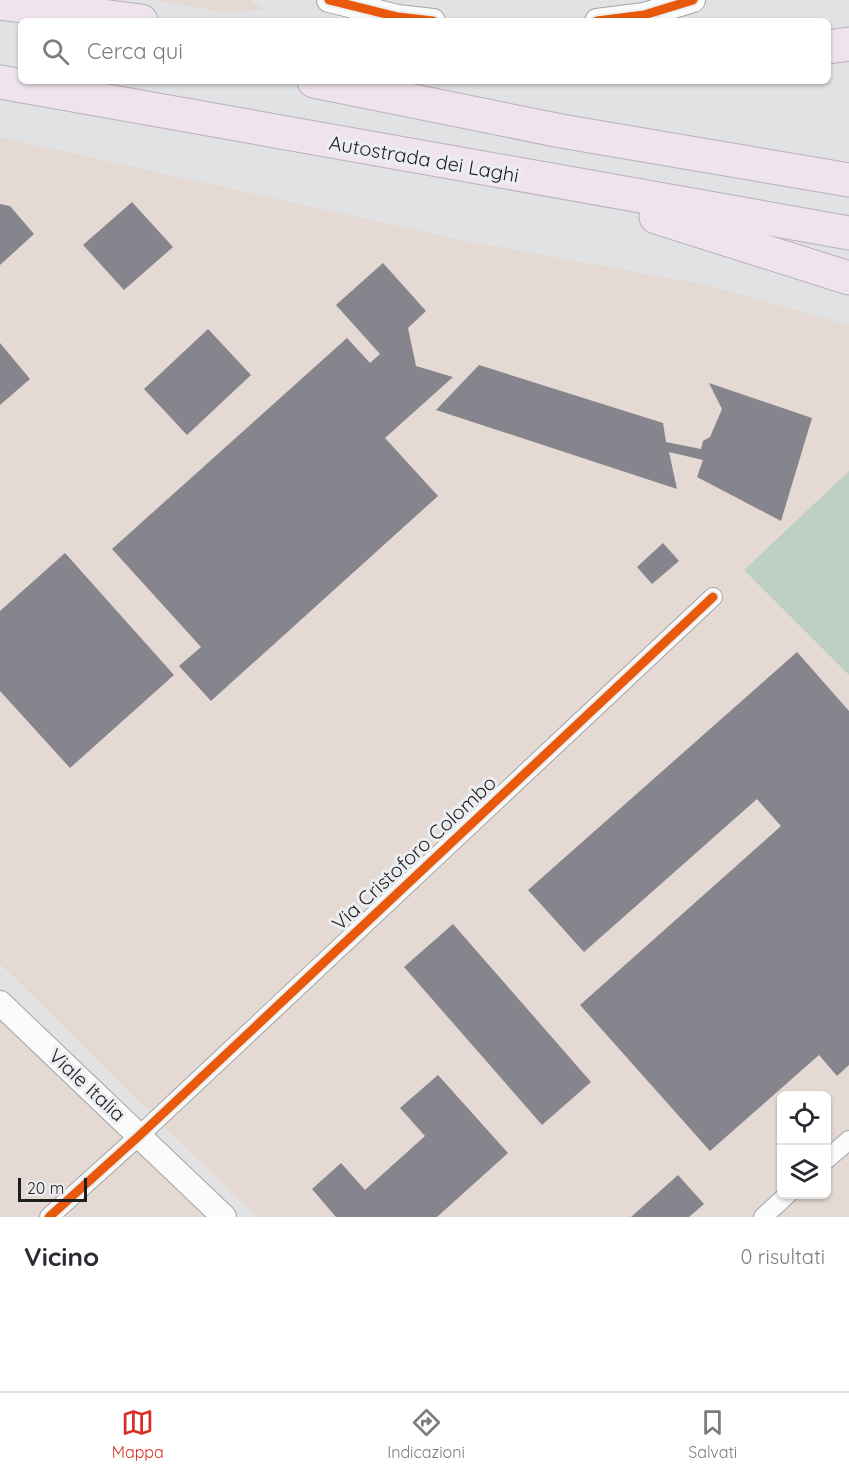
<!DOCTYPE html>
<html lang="it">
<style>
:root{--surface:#fff;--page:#f7f7f7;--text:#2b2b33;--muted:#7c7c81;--line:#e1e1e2;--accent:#d93025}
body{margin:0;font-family:Quicksand,sans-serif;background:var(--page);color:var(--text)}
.controls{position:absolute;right:18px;bottom:18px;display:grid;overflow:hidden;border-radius:9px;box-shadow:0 2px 4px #0004}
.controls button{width:54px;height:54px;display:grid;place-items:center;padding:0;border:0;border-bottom:2px solid var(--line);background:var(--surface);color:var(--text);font:30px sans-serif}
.scale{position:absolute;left:18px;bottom:15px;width:69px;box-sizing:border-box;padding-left:6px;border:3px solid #1e1e1f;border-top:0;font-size:16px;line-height:21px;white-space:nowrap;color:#1e1e1f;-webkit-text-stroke:4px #edeef1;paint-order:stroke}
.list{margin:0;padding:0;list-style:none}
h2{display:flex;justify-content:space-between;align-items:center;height:78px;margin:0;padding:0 24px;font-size:26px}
h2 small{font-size:20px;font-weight:400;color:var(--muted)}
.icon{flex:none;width:33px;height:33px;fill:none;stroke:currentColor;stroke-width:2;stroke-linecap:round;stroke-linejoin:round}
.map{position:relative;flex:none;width:849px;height:1217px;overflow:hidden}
.search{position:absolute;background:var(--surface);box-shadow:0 2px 4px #0004;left:18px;right:18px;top:18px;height:66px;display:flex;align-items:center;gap:15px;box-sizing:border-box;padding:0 21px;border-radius:9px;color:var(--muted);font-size:22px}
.sheet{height:174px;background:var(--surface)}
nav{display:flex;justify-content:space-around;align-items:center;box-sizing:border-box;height:84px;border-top:2px solid var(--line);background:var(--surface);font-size:16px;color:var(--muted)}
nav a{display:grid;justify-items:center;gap:3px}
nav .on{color:var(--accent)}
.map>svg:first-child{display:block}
.industrial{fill:#e5d9d3;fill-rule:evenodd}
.green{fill:#bed0c3}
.building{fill:#86848c}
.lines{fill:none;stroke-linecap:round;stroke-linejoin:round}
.minor-casing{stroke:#a4a4a5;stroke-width:20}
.tertiary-casing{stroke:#a4a4a5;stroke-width:26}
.motorway-casing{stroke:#baafba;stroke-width:35}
.minor{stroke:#fafbfb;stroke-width:18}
.tertiary{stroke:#fafbfb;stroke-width:24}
.motorway{stroke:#efe4ee;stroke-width:33}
.cycleway-casing{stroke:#edeef1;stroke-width:13}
.cycleway{stroke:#e8590c;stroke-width:9}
.labels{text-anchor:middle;stroke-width:6;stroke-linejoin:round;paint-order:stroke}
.street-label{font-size:20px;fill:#1e1e1f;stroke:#edeef1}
</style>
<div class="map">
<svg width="849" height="1217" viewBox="0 0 849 1217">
<rect width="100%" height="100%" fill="#e1e2e3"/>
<g class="industrial">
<polygon points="153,0 250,0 265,9 226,13"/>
<path d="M0,137L456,239L707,285L849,325V471L744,570L849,675V1217H256L0,964ZM782,1096H826V1194H782Z"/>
<polygon points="0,1012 211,1217 0,1217"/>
</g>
<polygon class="green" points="849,471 849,675 744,570"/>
<g class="building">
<polygon points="132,202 173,247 124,290 83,245"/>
<polygon points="0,204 10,206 34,234 0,265"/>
<polygon points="383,263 426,311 408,328 416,366 453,377 385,438 438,496 211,701 179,666 201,647 112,549 347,338 370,363 380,354 336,305"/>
<polygon points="208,329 251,375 187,435 144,389"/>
<polygon points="0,343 30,379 0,405"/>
<polygon points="479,365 663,423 666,442 701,449 703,441 710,437 722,409 709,383 812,418 781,521 697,477 703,460 669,452 677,489 436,410"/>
<polygon points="663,543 679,561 652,584 637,567"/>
<polygon points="65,553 174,675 70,768 0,691 0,611"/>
<polygon points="797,652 849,711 849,1065 837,1076 819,1055 710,1151 580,1005 781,826 757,799 584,952 528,890"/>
<polygon points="453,924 591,1082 542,1125 404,967"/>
<polygon points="438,1075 508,1153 437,1217 336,1217 312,1189 341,1163 365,1190 425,1136 400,1108"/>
<polygon points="678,1175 704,1204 689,1217 631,1217"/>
</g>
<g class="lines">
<defs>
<g id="minor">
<polyline points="826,1160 849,1140"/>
<polyline points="49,1217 140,1135 713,597"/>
<polyline points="763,1217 788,1194"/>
</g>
<g id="tertiary">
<polyline points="329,0 398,17 433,21"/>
<polyline points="597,21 644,15 693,0"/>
<polyline points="0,1003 224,1217"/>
</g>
<g id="motorway">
<polyline points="0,3 141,21"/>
<polyline points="828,47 849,44"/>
<polyline points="314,81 561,131 849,180"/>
<polyline points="0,82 849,233"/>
<polyline points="656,217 849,278"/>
</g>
</defs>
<use href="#minor" class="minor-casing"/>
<use href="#tertiary" class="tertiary-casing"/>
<use href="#motorway" class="motorway-casing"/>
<use href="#minor" class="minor"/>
<use href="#tertiary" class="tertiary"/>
<use href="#motorway" class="motorway"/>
<defs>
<g id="cycleway">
<polyline points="329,0 398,17 433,21"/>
<polyline points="597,21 644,15 693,0"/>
<polyline points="49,1217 140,1135 713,597"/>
</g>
</defs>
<use href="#cycleway" class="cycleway-casing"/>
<use href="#cycleway" class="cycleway"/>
</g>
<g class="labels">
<g class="street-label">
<text transform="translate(424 159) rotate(10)" y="7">Autostrada dei Laghi</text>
<text transform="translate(414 853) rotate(-43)" y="7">Via Cristoforo Colombo</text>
<text transform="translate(87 1085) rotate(43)" y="7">Viale Italia</text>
</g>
</g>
</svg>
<div class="controls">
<button><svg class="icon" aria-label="locate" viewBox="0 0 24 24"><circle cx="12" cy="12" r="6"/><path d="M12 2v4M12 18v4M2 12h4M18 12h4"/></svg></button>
<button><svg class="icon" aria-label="layers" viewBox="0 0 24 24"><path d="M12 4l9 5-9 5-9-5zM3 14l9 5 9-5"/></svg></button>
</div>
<div class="scale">20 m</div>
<div class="search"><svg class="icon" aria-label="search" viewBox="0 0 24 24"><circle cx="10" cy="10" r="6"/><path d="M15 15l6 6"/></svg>Cerca qui</div>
</div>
<section class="sheet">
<h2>Vicino<small>0 risultati</small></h2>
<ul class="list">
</ul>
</section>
<nav>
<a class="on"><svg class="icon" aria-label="map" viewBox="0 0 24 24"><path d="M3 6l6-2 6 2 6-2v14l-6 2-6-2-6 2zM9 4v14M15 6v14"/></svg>Mappa</a>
<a><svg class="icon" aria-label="directions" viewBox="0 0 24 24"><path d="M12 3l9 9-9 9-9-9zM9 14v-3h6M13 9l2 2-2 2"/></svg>Indicazioni</a>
<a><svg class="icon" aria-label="saved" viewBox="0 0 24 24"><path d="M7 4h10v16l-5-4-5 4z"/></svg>Salvati</a>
</nav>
